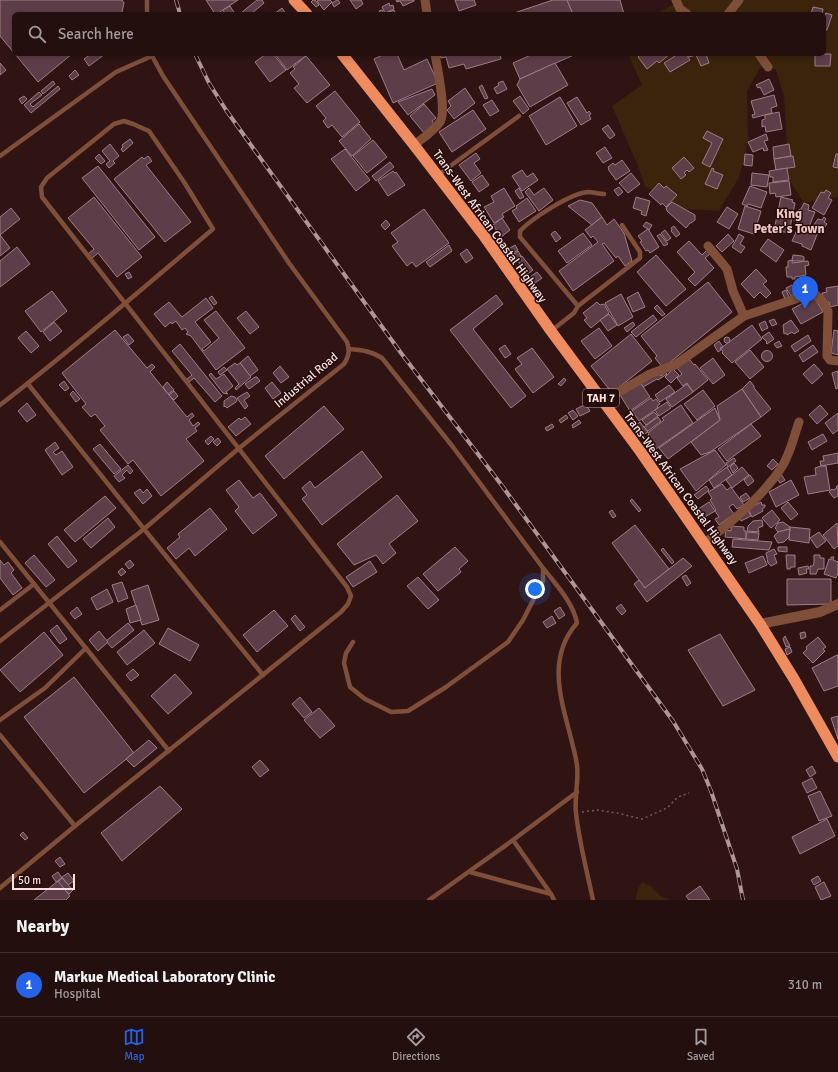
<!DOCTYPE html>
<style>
:root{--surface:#240f0f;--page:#2c1818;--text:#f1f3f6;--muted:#a39c9e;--line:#412f2f;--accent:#2563eb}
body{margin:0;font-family:Signika,sans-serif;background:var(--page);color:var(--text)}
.scale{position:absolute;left:12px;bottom:10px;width:63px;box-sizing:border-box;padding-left:4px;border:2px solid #f6e2e1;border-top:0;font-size:11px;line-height:14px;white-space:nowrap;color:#f6e2e1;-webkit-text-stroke:3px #260b0b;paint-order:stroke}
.you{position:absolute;left:535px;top:589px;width:14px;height:14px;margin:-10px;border:3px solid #fff;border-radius:50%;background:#1a73e8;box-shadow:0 0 0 6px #1a73e833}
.badge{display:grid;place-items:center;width:26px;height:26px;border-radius:50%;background:var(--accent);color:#fff;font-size:13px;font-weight:700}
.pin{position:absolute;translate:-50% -33px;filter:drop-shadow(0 1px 2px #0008)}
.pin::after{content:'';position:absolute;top:21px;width:14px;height:12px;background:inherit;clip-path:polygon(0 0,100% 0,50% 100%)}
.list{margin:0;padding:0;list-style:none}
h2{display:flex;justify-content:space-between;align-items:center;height:52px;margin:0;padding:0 16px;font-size:17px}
h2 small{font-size:13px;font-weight:400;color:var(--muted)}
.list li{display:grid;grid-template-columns:26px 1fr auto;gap:12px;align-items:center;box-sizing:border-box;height:64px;padding:0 16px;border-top:1px solid var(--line)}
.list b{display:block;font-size:15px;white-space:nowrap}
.list p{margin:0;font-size:13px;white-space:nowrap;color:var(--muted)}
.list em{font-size:13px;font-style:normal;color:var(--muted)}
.icon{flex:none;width:22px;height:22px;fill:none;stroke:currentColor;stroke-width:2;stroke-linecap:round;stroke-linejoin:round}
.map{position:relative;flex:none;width:838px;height:900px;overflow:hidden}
.search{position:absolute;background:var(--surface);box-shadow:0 2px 6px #0003;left:12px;right:12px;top:12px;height:44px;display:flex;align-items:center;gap:10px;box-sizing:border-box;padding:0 14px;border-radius:6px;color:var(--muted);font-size:15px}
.sheet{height:116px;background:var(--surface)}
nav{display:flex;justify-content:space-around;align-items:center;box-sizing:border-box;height:56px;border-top:1px solid var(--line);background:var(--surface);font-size:11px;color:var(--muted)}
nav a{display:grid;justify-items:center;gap:2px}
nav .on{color:var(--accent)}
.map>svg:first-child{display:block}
.green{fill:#3b240b}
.building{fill:#5d3e48;stroke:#9f7c86}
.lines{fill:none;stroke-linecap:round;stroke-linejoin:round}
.path{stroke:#755c5c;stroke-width:1.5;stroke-dasharray:2 3;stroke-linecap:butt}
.service{stroke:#7f4f3a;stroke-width:4.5}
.minor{stroke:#7f4f3a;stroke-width:9}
.tertiary{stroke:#7f4f3a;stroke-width:10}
.trunk{stroke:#ee8c60;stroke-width:11}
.rail-casing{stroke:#ae9796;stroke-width:4}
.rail{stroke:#260b0b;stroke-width:2.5;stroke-dasharray:8;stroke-linecap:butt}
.labels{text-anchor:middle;stroke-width:3;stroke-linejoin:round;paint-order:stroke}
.shield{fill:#260b0b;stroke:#b8a2a1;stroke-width:1}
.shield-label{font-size:11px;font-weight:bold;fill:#f6e2e1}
.street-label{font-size:12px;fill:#f6e2e1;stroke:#260b0b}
.neighbourhood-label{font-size:13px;font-weight:bold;fill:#eec6c4;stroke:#260b0b}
</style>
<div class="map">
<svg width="838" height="900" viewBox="0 0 838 900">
<rect width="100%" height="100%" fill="#301414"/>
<g class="green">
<polygon points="683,0 838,0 838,197 804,203 789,180 784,96 776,70 762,65 747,91 748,142 739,177 719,211 684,209 645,186 638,166 612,106 642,85 628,54 824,54 824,14 655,14"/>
<polygon points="642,882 652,887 660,896 670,900 636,900 637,891"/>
</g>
<g class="building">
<polygon points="0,0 122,0 124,3 122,12 120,14 14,14 14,53 0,36"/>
<polygon points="206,0 238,0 217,14 215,14"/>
<polygon points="257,0 262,0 264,3 251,14 243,14 241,13"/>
<polygon points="313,0 315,0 319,5 316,7 311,2"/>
<polygon points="319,0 330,0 332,2 324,10 317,1"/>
<polygon points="337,0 338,0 340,3 334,7 332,3"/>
<polygon points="350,0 361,0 363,4 356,9"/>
<polygon points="396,0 414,0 414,1 403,6 400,1 397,2"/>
<polygon points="455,0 474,0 476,5 459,11"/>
<polygon points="553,0 567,0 573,14 511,14"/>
<polygon points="567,0 620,0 624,14 573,14"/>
<polygon points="389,3 390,6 393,5 394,9 385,13 382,7"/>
<polygon points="230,6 235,14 225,14 223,10"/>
<polygon points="813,7 823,9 822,14 811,14"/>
<polygon points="282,8 286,14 274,14"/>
<polygon points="382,10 384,14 394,10 396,14 380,14 379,11"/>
<polygon points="826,13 832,15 827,30 824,29 824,17"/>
<polygon points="15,54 72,54 38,82"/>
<polygon points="91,54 105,54 89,66 84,59"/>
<polygon points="266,54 273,54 286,70 270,82 255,62"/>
<polygon points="275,54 308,54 287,70"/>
<polygon points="385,54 397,54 404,70 427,59 438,83 393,103 374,59"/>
<polygon points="439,54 500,54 501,59 466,69 464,64 449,68 446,57 441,58"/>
<polygon points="533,54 576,54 520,79 513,63"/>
<polygon points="641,54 670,54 659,63 657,61 647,69 638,57"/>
<polygon points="678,54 686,54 690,60 670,72 664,63"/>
<polygon points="687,54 706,54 709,63 701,66 696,55 689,57"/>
<polygon points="815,54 831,54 830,66 815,66"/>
<polygon points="306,56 330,85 307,103 294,88 299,84 290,73 295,69 293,67"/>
<polygon points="0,63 6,70 0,75"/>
<polygon points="555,63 568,85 530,107 517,85 520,79"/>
<polygon points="75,70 79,75 72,80 69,76"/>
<polygon points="769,79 774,90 764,95 760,87 758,88 756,85"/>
<polygon points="53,81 55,84 43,94 41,91"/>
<polygon points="503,81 507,89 497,94 494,88 499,85 498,83"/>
<polygon points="482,85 488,98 485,99 479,87"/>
<polygon points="58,86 60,89 31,113 24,105 39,92 42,95 30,104 33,107"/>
<polygon points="465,88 475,103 454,119 447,110 451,106 448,101"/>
<polygon points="432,89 435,95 408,115 398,102"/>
<polygon points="335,91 360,122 342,137 332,125 328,128 323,121 326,118 316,106"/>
<polygon points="774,95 777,106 771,108 772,113 753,118 752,115 755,114 751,101"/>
<polygon points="24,96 27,99 22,104 19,99"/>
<polygon points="520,96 529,109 523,114 513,101"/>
<polygon points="560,97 577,126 546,145 529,116"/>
<polygon points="577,97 587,113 589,111 591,114 589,115 591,119 581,125 567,103"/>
<polygon points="492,100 499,111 490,116 483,105"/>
<polygon points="424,104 436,118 432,121 435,125 424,133 410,116"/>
<polygon points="473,110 486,129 452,152 439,132"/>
<polygon points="779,112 782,129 766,132 765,126 762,127 762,120 765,119 765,115"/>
<polygon points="359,124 371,139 352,156 339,141"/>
<polygon points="608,125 615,135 610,139 602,129"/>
<polygon points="707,131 723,139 710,167 702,163 712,143 703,138"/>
<polygon points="766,134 768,140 764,141 768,150 764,151 763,148 753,152 748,142"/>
<polygon points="130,139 133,143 123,152 121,149 123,147 122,145"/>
<polygon points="373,140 387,157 367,173 353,156"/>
<polygon points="110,144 119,156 113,161 115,163 109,168 106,164 110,161 102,151"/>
<polygon points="789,144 791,156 774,159 773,147"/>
<polygon points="605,147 612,158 603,163 596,153"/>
<polygon points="345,149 370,180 356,191 331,159"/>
<polygon points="476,153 480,159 474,163 481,173 471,181 459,165"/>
<polygon points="99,154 105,161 101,164 95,158"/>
<polygon points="745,154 753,155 752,166 744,165"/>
<polygon points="836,154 838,154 838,168 833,167"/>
<polygon points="148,156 152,161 146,165 191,222 165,242 114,179 142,157 144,159"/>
<polygon points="793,156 795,167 776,170 774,159"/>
<polygon points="684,157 694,168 689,172 687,170 684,173 686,175 681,179 672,168"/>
<polygon points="622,160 630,171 616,180 608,169 609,169 608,167 613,163 615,165"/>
<polygon points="390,162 394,167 376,181 372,176"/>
<polygon points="98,166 155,237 139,250 82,178"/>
<polygon points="712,168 714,169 713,171 723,175 717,189 705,184"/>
<polygon points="787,168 789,180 773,182 773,177 770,177 769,171"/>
<polygon points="522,170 527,177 533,173 538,180 522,191 512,176"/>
<polygon points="393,171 395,173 396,172 405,185 388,196 378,181"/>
<polygon points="631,173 640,184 628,193 619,183"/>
<polygon points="752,173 769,175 767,187 751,185"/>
<polygon points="482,175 489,185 479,192 472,182"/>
<polygon points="789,181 791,195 776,197 775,193 770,194 769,183"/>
<polygon points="659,183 664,188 666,186 677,195 666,207 662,203 661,205 649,194"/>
<polygon points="750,186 767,192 761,208 748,204 747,206 742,204"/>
<polygon points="619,187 623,192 618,196 614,190"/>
<polygon points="504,188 515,206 502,214 504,217 494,223 484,207 494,202 491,196"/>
<polygon points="519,188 524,197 520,199 515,191"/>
<polygon points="529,188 534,195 544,188 553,200 539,211 525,192"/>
<polygon points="826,190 831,193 828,198 832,200 824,215 812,208 821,192 824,193"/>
<polygon points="94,197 142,257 117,277 98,253 91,259 88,254 94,249 68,218"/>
<polygon points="636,197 650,201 646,216 641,214 642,211 633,208"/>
<polygon points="781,197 793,200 792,202 795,203 789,233 774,230"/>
<polygon points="527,198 536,211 519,222 512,211 517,208 516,206"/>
<polygon points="580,200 592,203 602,217 592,225 568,206"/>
<polygon points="672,202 695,215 695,220 691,223 690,223 686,228 667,211 666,208"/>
<polygon points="804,203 809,205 808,210 815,212 809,227 794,221 798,210 801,209"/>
<polygon points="745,206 761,211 754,234 738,229"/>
<polygon points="727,207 738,214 729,229 717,222"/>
<polygon points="11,208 20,219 0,235 0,217"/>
<polygon points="424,209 449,243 416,267 412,262 407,266 392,246 398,242 391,233"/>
<polygon points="602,217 607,225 614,219 624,233 632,261 625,266 618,256 616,258 604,243 602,244 614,261 573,291 559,271 598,242 593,236 591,238 585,230"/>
<polygon points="824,217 826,219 824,222 827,224 821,232 813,226 818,219 822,220"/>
<polygon points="502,218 510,230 501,237 493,225"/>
<polygon points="386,220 390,225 385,230 381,225"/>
<polygon points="646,222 652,225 649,230 643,226"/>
<polygon points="674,226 680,234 676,237 671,231 672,230 671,228"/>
<polygon points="803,226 818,232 811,250 802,246 802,244 792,241 797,230 800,232"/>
<polygon points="648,229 659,247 650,253 648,250 646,251 640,242 642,241 638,236"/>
<polygon points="665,230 671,238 667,241 661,233"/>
<polygon points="555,231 561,238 556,242 551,234"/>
<polygon points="583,233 592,245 567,263 558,251"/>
<polygon points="660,234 668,244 664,246 657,236"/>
<polygon points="728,234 734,241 722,252 716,246"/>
<polygon points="739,234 744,237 740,244 745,247 741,253 732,247"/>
<polygon points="0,235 10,248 0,256"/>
<polygon points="768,239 784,250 776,262 760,250"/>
<polygon points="689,241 702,255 707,250 710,254 705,258 714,268 695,286 688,279 695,272 677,252"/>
<polygon points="449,245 452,251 430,267 426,262"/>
<polygon points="515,245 518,250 513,253 510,248"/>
<polygon points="17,247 30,264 0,287 0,261"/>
<polygon points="467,249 473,258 466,263 460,254"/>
<polygon points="518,251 521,256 517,259 514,254"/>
<polygon points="656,255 686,289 666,306 637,272"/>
<polygon points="793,255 802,256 804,257 804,261 792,261"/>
<polygon points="522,256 533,270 528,274 517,260"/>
<polygon points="792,260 792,263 808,261 809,265 805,266 806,275 795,277 795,279 792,279 792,277 787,277 786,267 788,267 788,261"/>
<polygon points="756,269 767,281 763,284 771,293 766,298 760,292 754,298 741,284"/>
<polygon points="129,272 132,277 128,279 125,274"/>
<polygon points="537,272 542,278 535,283 530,277"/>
<polygon points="708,282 732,312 663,368 655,358 657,356 641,336"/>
<polygon points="792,285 796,294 791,296 786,288"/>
<polygon points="807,286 807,294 797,294 795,287"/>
<polygon points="838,286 838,305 830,307 829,302 824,303 822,293 827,292 826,288"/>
<polygon points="786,290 789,297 785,299 782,292"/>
<polygon points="52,291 67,311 41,332 25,311"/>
<polygon points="638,292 645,307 633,312 627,298"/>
<polygon points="621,294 633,317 618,326 605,303"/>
<polygon points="496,295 503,304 473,329 526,396 511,408 450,330"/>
<polygon points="212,296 217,303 214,305 209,298"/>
<polygon points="814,297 823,312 801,324 792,309"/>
<polygon points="206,298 213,308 195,322 211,342 202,349 204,351 219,338 204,320 216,311 245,348 216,370 191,336 186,334 188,332 185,328 182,330 176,321 172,324 171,322 165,327 154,314 169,302 182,317"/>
<polygon points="597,302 600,305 604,304 609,313 591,328 584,320 587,318 583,313"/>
<polygon points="657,305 665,314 662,316 654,308"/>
<polygon points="246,311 259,327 250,334 237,318"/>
<polygon points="609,314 617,325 608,331 600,320"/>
<polygon points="653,315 657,320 636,337 631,332"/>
<polygon points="774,319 777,324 772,326 769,321"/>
<polygon points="791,320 799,331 794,334 792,332 787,335 786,333 784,334 783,325"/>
<polygon points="765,321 768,328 762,331 759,324"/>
<polygon points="54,322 62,331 50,341 43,332"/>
<polygon points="633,322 635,325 627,332 624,328"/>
<polygon points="752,325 762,339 732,363 722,353 723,352 721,348"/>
<polygon points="599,328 612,346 595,359 581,341"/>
<polygon points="115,330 147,368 152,364 155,367 150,372 187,417 192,413 194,416 189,420 193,426 198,422 200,424 195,428 197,431 186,439 204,461 161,496 133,460 128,464 100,430 105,426 95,414 91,417 82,407 86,404 62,373"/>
<polygon points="834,330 838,331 838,355 831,353"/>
<polygon points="26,331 39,346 31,353 18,338"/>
<polygon points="769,332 774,339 767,344 766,343 767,342 762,337"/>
<polygon points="128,334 134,341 129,345 123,337"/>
<polygon points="631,334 652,361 612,393 591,366"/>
<polygon points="808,335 811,341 795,352 791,346"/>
<circle cx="727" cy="340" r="3"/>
<polygon points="719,341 723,347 720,348 721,350 718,352 714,345"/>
<polygon points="779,341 782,346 777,348 774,344"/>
<polygon points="180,344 222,396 215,402 194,378 189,382 187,379 192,375 172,351"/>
<polygon points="505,345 511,354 505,358 499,349"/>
<polygon points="813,345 818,352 803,362 799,355"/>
<polygon points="532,348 554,377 533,393 515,369 522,364 517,358"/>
<polygon points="750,350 764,367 750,379 735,362"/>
<circle cx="767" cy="356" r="5.5"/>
<polygon points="248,356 258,370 250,376 240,363"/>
<polygon points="713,358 725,375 713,384 700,368"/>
<polygon points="689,359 694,365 695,364 708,380 693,392 687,383 683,386 677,378 682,374 677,368"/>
<polygon points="235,363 237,365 240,363 251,377 236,390 235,388 239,384 227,369"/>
<polygon points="814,364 823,374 812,384 803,374"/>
<polygon points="280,366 289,377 281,383 273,373"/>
<polygon points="224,367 227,370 220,375 218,372"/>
<polygon points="673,369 679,375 671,383 665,377"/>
<polygon points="838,371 838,388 836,389 832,373"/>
<polygon points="665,372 667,374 658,380 657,379 643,387 641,383 659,373 661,376"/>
<polygon points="211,373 216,379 224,374 233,386 226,392 228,394 223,393 209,375"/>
<polygon points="255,377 257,377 260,381 249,389 245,384"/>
<polygon points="564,378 566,380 561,386 558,384"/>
<polygon points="64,381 69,388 65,391 59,385"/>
<polygon points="750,381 754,386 754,388 771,409 761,417 742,389"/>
<polygon points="167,382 174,390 168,394 163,387"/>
<polygon points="272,382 281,393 273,399 265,388"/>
<polygon points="640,382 650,397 630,411 620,395"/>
<polygon points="687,384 693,392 672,407 666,399"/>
<polygon points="669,385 675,392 660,402 655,395"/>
<polygon points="742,389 761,417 710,452 701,455 691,442 720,420 717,406"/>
<polygon points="703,390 715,406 697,420 684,404"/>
<polygon points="73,391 80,399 76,402 70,394"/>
<polygon points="174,391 178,396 174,400 169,395"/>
<polygon points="247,392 250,396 244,400 248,406 245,409 237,398"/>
<polygon points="231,396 235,397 237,400 236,402 227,408 225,406 224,407 224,401"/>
<polygon points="651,398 653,401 656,399 660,404 657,406 658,408 639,421 632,411"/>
<polygon points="667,402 671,408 659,416 655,410"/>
<polygon points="27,403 36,415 27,422 18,411"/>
<polygon points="586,404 590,411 580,416 576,409"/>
<polygon points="681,405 693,423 653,451 647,442 649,432 664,420 662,418"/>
<polygon points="820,405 828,414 817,424 809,415"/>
<polygon points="324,406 344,429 284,479 265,456"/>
<polygon points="715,408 720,420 668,459 659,448"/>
<polygon points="573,410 578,416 573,420 568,413"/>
<polygon points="654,412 658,416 646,425 642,420"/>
<polygon points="838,413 838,430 833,434 825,423"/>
<polygon points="566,415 568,418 561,423 559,420"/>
<polygon points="245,417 251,424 236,436 228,427 239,418 241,420"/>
<polygon points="658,417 661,421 648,431 644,427"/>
<polygon points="579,420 581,423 573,428 572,425"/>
<polygon points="640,422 648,432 643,435 636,425"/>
<polygon points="552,424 554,427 547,431 545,428"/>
<polygon points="751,424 761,436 727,461 718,449"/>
<polygon points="823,434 827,441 812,450 808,442"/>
<polygon points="211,436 214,439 208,445 205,441"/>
<polygon points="218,438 221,442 217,446 213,442"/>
<polygon points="55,442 59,448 53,452 56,455 62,451 73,467 62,475 45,450"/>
<polygon points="100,444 121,469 114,474 93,449"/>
<polygon points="715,450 726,465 696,491 680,469"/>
<polygon points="362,451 382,477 322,525 302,499 307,495 302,488 310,481 315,488"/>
<polygon points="838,453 838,463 821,466 820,461 824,461 823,456"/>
<polygon points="734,458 736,461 728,467 726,463"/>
<polygon points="773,459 778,464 772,470 767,466"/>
<polygon points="734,463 738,468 733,473 730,467"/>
<polygon points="128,465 133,471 130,474 127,470 122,475 125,478 119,482 114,476"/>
<polygon points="821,466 826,466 830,490 808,494 804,477 816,475 815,468"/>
<polygon points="727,467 732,475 714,488 709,480"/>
<polygon points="742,467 749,475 732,488 726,480"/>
<polygon points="781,474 785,480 780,483 776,477"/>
<polygon points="750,475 754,481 748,486 744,480"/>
<polygon points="239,480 253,498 260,493 277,515 253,534 235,511 239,507 226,490"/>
<polygon points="791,480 799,495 776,507 769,492"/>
<polygon points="722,484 727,490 731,487 744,505 737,509 733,504 729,507 734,514 719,525 715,519 719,517 715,511 716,510 710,500 712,498 708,492"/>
<polygon points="838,485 838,496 834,498 829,492 832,489 833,490 837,488 836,487"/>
<polygon points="706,486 709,490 698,499 694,495"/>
<polygon points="140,489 143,493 147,489 152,496 143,504 134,493"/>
<polygon points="746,493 750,498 743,502 740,497"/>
<polygon points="397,495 418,521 389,544 396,553 383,564 376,555 354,565 337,544"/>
<polygon points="105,496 116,508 75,542 64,530"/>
<polygon points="632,499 641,510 639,512 630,501"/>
<polygon points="709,502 715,511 703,518 697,510"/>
<polygon points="761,502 762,505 765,505 765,507 762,509 763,511 752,517 748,509"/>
<polygon points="788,502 798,514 791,520 781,508"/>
<polygon points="210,508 227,529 195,556 189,548 176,559 167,548 180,537 178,534"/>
<polygon points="612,510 616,516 613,518 609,512"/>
<polygon points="748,510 751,516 741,521 739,517"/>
<polygon points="772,510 780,520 771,528 762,518"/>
<polygon points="108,518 115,527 91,548 83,539"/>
<polygon points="762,520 763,526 758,528 759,532 747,531 748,526 753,521"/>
<polygon points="783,522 790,527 790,529 778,532 775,528 778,523"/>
<polygon points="837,523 838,546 834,549 823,535"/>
<polygon points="635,525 669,569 645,588 612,543"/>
<polygon points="731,526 744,527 744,531 746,531 746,539 725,537 726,530 731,531"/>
<polygon points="790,527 810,529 809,543 789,540"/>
<polygon points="790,529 789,537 784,542 778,543 774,536 778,532"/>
<polygon points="747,532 759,533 758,540 746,539"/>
<polygon points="819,532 826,541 817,548 810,538"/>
<polygon points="57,536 77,561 68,568 48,544"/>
<polygon points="733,539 772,542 769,550 732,547"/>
<polygon points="455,547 468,561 459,569 461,572 438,591 423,574"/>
<polygon points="778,547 787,547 787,552 778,551"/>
<polygon points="663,548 674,562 672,564 661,550"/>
<polygon points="774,549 777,554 774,555 777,563 771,566 768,563 766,553"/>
<polygon points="34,555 55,580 46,587 25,563"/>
<polygon points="786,555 795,555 795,567 791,567 790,569 787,569"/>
<polygon points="814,555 820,555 820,558 824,558 824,569 818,569 816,574 810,574 810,566 813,566 814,563"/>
<polygon points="763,556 767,565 749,573 745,563"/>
<polygon points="831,557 834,557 833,560 838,562 838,573 836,578 824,574 829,559 831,560"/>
<polygon points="683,558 692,566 647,602 634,584 639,580 645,588"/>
<polygon points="0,560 4,565 8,562 14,570 11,573 22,588 13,595 0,578"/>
<polygon points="130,560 134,565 129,569 125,564"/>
<polygon points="370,561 377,572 353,587 346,577"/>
<polygon points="808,566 809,569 806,569 807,573 799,575 798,568"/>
<polygon points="122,568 126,572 121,576 118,572"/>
<polygon points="686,575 691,583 687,586 682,577"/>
<polygon points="418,577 439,600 428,609 407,586"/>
<polygon points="787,579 831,579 831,604 787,605"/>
<polygon points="122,582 128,598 118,602 112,585"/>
<polygon points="148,585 159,620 142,625 131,591"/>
<polygon points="107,589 113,602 97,610 91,598"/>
<polygon points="621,604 626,611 622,615 616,608"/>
<polygon points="136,605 141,620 130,623 126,609"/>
<polygon points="77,607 82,614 75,619 70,613"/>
<polygon points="560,607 565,615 559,619 554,611"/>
<polygon points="274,610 288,626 257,652 243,635"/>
<polygon points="295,615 305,627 300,631 291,619"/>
<polygon points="552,616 556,623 547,628 543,622"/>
<polygon points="128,623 134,630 112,648 106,641"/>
<polygon points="57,625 67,639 60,644 50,631"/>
<polygon points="168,628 199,645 190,661 159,644"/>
<polygon points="144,630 155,643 127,665 117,652"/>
<polygon points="99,631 108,642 98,651 89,640"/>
<polygon points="44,632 63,655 20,692 0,670"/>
<polygon points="805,632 806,637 801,639 800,633"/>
<polygon points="720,634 755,690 723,706 688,650"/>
<polygon points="785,636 790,646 786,647 783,639"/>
<polygon points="818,637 826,647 823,649 825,651 813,663 803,653 807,649 806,647"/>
<polygon points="790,647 792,652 787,655 785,649"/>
<polygon points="837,655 838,655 838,686 824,691 812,668"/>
<polygon points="133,669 139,675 131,681 126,675"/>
<polygon points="175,674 192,693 168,714 151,696"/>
<polygon points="74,677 134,753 84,793 24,717"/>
<polygon points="300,697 312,712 304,718 292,704"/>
<polygon points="319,708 335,726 320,738 304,720"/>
<polygon points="838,716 838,739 831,718"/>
<polygon points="149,740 157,748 134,767 126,759"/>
<polygon points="260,760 269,770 260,777 252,767"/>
<polygon points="812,766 816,773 810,777 806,770"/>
<polygon points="812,778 817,788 807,793 802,783"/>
<polygon points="160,786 182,809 122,861 101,833"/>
<polygon points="820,791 832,816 819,821 808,796"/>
<polygon points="827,819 835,836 800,854 792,837"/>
<polygon points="23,832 28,838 25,840 20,835"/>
<polygon points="60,857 65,864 60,867 55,861"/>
<polygon points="58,872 62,878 56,882 52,876"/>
<polygon points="68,873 74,881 68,885 62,877"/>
<polygon points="818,876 821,881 814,885 811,880"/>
<polygon points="62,878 73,890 69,894 58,882"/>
<polygon points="58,881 70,896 66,900 34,900"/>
<polygon points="824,882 831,896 821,900 815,887"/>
<polygon points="700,886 710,900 689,900 686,896"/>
</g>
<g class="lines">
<polyline class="path" points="582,812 597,810 617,813 642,819 667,808 678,797 689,793"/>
<g class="service">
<polyline points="147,14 147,0"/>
<polyline points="0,156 116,72 152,56"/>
<polyline points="438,175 519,116"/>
<polyline points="578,306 640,258 640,252 622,225"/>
<path d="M551,331L574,313L578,306L520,237V231C531,219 571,193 588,192C593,192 599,194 604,194"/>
<path d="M349,349C362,350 371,351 382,358L453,447L543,568V581L523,620L508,642L446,687L408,711L391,712L365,699L350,687L344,663L346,653L353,642"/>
<polyline points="28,384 144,529 263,675"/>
<path d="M0,405C73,349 143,288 213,229L184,182L149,131L133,124L124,121L114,124L47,178L41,187L42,197C143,328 245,458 347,587L351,596L348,604L341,612L75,826L0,888"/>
<polyline points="0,542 169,751"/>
<path d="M544,569C556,585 573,602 577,623C540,665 569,717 577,765C579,781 574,798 576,813C579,842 587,871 593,900"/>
<polyline points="0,610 34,584"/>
<path d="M0,641L144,529L238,449L344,364C349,356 350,351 347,342L289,263L163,76L151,54"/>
<polyline points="0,720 45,688 86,648"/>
<polyline points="0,735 75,826"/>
<polyline points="513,840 551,894"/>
<polyline points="470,872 551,894 554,900"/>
<polyline points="429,900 513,840 577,792"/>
</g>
<g class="minor">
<polyline points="425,0 427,14"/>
<polyline points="676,0 680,9 687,14"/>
<polyline points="728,14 739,0"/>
<polyline points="759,54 768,67"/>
<path d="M414,145C423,138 434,131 440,122C447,112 437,67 435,54"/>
<polyline points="708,246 727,269 733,291 744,316"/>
<polyline points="603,401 650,374 675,365 744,316 814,293 822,301 828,311 827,356 830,360 838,361"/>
<path d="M705,543C733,520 764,496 783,465C791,451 794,436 799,422"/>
</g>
<polyline class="tertiary" points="760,624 820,612 838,604"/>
<g class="trunk">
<polyline points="294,0 307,14"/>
<polyline points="342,54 414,145 484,236 551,331 640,451 760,624 794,679 838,757"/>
</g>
<defs>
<g id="rail">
<polyline points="176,0 180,14"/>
<polyline points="195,54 209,83 226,110 253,148 401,353 500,483 673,721 702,769 711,791 737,869 743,900"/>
</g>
</defs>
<use href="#rail" class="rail-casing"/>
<use href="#rail" class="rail"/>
</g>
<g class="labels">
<rect class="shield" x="583" y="389" width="36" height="18" rx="3"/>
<g class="shield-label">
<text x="601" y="402">TAH 7</text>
</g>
<g class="street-label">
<text transform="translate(490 226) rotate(54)" y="4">Trans-West African Coastal Highway</text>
<text transform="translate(306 380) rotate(-40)" y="4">Industrial Road</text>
<text transform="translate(681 488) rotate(54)" y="4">Trans-West African Coastal Highway</text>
</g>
<g class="neighbourhood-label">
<text x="789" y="218">King<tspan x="789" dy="15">Peter's Town</tspan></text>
</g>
</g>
</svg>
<div class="scale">50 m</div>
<div class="you"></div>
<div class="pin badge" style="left:805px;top:309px">1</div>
<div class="search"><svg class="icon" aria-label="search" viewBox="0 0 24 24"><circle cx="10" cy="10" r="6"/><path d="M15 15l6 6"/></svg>Search here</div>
</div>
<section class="sheet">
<h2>Nearby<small></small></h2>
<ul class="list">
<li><span class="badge">1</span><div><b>Markue Medical Laboratory Clinic</b><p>Hospital</p></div><em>310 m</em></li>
</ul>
</section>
<nav>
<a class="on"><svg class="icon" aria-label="map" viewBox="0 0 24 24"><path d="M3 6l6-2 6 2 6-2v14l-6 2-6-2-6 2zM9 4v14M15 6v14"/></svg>Map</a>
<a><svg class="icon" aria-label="directions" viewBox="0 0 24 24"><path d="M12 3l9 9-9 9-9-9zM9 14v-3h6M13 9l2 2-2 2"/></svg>Directions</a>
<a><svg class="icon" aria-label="saved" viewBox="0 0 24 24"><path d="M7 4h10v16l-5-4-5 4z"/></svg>Saved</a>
</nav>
